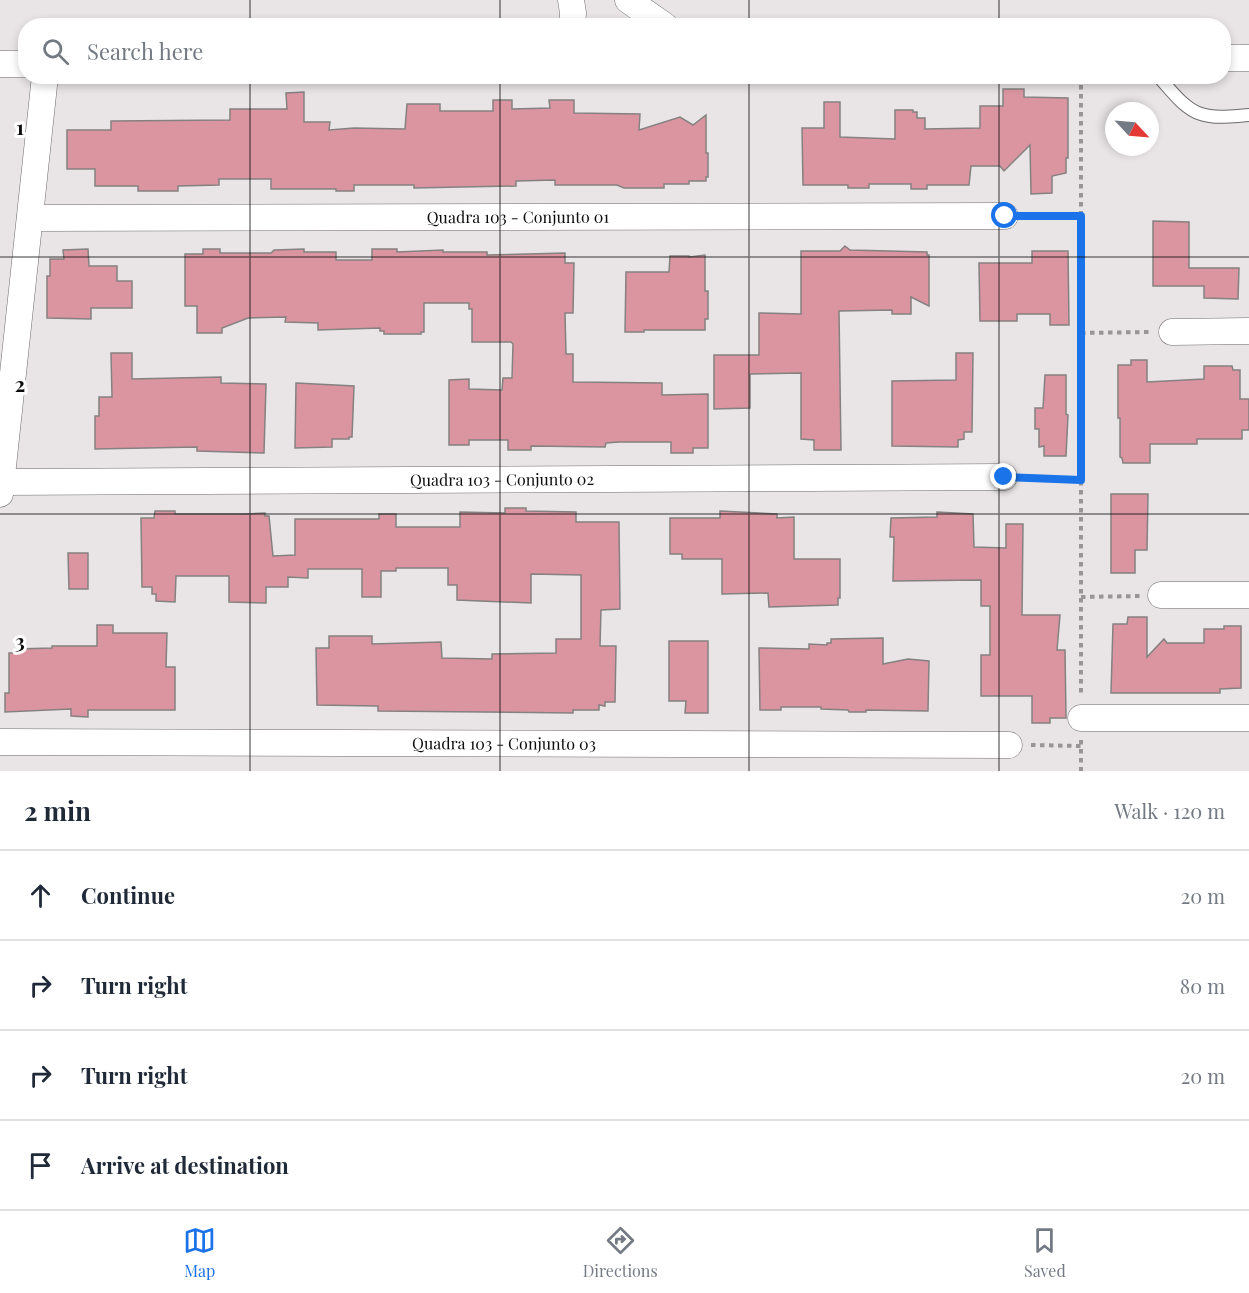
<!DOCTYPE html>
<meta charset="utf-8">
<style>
:root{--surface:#fff;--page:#f6f6f7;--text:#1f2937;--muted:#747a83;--line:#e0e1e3;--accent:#1a73e8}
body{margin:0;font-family:"Playfair Display",serif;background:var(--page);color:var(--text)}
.compass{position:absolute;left:1105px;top:102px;width:54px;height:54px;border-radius:50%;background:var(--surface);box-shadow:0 3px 9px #0003;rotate:116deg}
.stop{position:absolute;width:18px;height:18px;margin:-14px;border:4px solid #1a73e8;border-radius:50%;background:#fff}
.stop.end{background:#1a73e8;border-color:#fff;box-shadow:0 2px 6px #0008}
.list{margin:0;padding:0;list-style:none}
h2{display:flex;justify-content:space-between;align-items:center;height:78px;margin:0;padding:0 24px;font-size:26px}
h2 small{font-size:20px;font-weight:400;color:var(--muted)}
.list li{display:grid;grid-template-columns:39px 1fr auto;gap:18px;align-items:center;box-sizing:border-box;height:90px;padding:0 24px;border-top:2px solid var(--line)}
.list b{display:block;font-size:22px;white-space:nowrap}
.list em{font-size:20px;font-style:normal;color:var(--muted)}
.icon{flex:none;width:33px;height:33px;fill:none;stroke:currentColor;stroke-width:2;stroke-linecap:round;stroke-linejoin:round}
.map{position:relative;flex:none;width:1249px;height:771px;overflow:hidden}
.search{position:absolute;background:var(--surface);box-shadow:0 3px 9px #0003;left:18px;right:18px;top:18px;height:66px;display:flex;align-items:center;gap:15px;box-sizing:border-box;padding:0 21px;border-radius:24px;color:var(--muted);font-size:22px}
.sheet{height:438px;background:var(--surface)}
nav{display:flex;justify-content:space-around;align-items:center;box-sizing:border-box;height:84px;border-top:2px solid var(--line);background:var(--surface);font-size:16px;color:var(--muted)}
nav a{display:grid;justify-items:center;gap:3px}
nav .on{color:var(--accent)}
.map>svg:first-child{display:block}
.building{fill:#db95a0;stroke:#858181;stroke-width:1.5}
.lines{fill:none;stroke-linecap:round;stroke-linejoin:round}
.service-casing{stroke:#6e6b6b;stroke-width:14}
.minor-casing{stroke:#6e6b6b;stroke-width:27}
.path{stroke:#989596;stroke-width:4;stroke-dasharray:4.5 4.5;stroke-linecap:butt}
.service{stroke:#fff;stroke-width:12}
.minor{stroke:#fff;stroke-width:26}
.route{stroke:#1a73e8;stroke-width:8}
.grid{fill:none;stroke:#0d0c0c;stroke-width:1.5;stroke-opacity:0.55}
.labels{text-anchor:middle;stroke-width:6;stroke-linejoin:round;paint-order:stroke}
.street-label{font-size:16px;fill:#0d0c0c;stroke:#fff}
.grid-label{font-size:20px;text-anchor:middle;font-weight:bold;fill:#0d0c0c;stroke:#fff;stroke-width:6;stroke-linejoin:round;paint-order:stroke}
</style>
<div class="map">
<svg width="1249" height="771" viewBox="0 0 1249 771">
<rect width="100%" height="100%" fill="#e9e5e6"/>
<g class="building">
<polygon points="1003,89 1024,89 1024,97 1068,98 1068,158 1066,158 1066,173 1052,176 1052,193 1031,194 1030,145 1004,171 1000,166 971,166 969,185 927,185 927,189 911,189 911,184 869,184 869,188 848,188 848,185 803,185 802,128 824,128 824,102 840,102 840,137 895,139 895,110 913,110 913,112 917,112 917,118 925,118 925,129 980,128 980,106 1003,106"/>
<polygon points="304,92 304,122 330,122 329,130 354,128 405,129 407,104 440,104 440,111 493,111 493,100 512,100 512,109 550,108 549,100 574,100 574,113 640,114 639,130 680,117 693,125 706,115 706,153 708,153 708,177 706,177 706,181 689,181 689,184 664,184 664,188 624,188 617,185 555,185 555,180 516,181 516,186 414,188 414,185 354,185 354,191 336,191 336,189 271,189 271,179 219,179 219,185 178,186 178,191 138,191 138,186 95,186 95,169 67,169 67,130 111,130 111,121 230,120 230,109 287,109 286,93"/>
<polygon points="1153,221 1189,222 1189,268 1239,268 1238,299 1204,298 1204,286 1153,286"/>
<polygon points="845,246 850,250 927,252 927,255 929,255 929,306 911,297 911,314 892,314 892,310 839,311 841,450 814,450 814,440 801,439 801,373 750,374 750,408 714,409 714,355 759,355 759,313 801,314 801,251 840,251"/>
<polygon points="88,249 89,266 117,266 117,281 132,281 132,308 91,308 91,319 47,318 47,276 50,276 50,259 64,259 63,250"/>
<polygon points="203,249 220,249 220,253 271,253 274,250 304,249 304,252 336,252 336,260 372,260 372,249 397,249 397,252 443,250 443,252 487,252 487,255 565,253 565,263 574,263 573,313 565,313 566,354 573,354 573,382 662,383 662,395 708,394 708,448 693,448 693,453 671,453 671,442 619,442 606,443 605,447 531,446 531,450 508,450 508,440 469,440 469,445 449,445 449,380 469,379 469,389 502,390 503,378 512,378 513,344 511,342 472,342 472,309 469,309 469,303 424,303 424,332 421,332 421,334 384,334 384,331 380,331 380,328 318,330 318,323 285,322 286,317 248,318 222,328 222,333 197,333 197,306 185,306 185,254 203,254"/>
<polygon points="1032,251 1068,251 1069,325 1050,325 1050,314 1017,314 1017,321 980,321 979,263 1032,263"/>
<polygon points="705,255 705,291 708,291 708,319 705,319 705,330 644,330 644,332 625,332 626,272 669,272 670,256 689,256 689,257"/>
<polygon points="111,353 132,353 132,379 221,377 221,383 266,384 264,453 197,451 197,447 95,449 95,416 99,416 99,397 112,397"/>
<polygon points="956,353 973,353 972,432 964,432 964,439 958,440 958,447 892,446 892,381 956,380"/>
<polygon points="1131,360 1147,360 1147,382 1204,379 1204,366 1232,366 1233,370 1240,370 1240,399 1249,399 1249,430 1242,430 1242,439 1197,439 1197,444 1150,444 1150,463 1123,463 1122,458 1120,457 1120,418 1118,418 1118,365 1131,365"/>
<polygon points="1045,375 1066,375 1066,414 1068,415 1066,456 1044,456 1044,446 1039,447 1039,429 1035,429 1035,408 1043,408"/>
<polygon points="296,383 354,386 352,437 349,437 349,439 332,439 332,447 295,448"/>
<polygon points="1111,494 1148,494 1147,550 1135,550 1135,573 1111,573"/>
<polygon points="505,508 526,508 526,511 576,512 576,522 619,522 620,609 601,610 600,646 616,646 615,702 605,702 605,706 599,705 599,710 573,710 573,713 378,711 378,706 317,705 316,648 329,648 329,636 372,636 372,644 441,642 442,658 492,659 492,654 556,653 556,639 581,639 581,575 531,574 531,603 457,600 457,585 448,585 448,568 396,568 396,571 381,571 381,597 362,597 362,569 308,569 308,578 288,577 288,587 266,587 266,603 229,602 229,576 176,576 175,602 156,601 156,594 152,594 152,587 142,587 141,518 154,518 155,511 175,511 175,514 244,514 265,513 265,516 269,516 273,556 295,555 295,519 379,519 379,514 396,514 396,527 460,527 460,512 505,513"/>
<polygon points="720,511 777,514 777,518 794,517 794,559 840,559 840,598 838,598 838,605 769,607 768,593 722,594 722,559 682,559 682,554 670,554 670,518 720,518"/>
<polygon points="937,512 973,514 974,547 1006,548 1006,524 1023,524 1022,615 1060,615 1057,650 1065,650 1066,718 1050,718 1050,723 1032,723 1032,696 981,696 981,655 990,655 990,606 981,606 981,580 893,581 894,537 890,537 891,518 937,517"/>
<polygon points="68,553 88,553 88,589 69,589"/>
<polygon points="1128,617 1147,617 1147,657 1164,639 1167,643 1204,643 1204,629 1224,629 1224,626 1241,626 1241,688 1220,689 1220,693 1111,693 1113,624 1127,624"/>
<polygon points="97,625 113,625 113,633 167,633 166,667 175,667 175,710 88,710 88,717 71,716 71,709 5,712 5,693 9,693 9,653 17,653 17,649 52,648 52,646 97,646"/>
<polygon points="883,638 883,664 908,659 929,661 928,711 866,710 866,712 849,712 848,710 821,709 821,707 781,707 781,710 760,710 759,648 809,649 809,644 827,645 827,643 831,643 831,639"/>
<polygon points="669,641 708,641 708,713 685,713 686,701 669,701"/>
</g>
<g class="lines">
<defs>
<path id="service" d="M1158,76C1170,89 1184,109 1201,114C1216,119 1234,116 1249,115"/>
<g id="minor">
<polyline points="571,0 573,13 572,26"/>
<polyline points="628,0 665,26"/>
<polyline points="1224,58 1249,58"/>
<polyline points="0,64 26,64"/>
<path id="s1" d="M30,218L1005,216"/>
<polyline points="1172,332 1249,331"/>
<path id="s2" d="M1,482L1004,477"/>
<polyline points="0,494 45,76"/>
<polyline points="1161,595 1249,595"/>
<polyline points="1081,718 1249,718"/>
<path id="s3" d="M0,742L1009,745"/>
</g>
</defs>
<use href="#service" class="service-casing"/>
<use href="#minor" class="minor-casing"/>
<g class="path">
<polyline points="1081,76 1081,697"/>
<polyline points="1025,216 1081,216"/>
<polyline points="1081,333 1150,332"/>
<polyline points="1025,478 1081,480"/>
<polyline points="1081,597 1140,596"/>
<polyline points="1081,740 1081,771"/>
<polyline points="1031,745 1081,746"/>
</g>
<use href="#service" class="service"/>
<use href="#minor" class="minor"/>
</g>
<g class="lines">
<polyline class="route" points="1004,477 1081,480 1081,216 1005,216"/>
</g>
<path class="grid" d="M250,0V26M500,0V26M749,0V26M999,0V26M250,76V771M500,76V771M749,76V771M999,76V771M0,257H1249M0,514H1249"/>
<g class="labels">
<g class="street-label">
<text dy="6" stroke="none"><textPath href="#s1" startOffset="488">Quadra 103 - Conjunto 01</textPath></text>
<text dy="6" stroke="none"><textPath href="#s2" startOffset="501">Quadra 103 - Conjunto 02</textPath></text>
<text dy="6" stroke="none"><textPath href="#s3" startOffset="504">Quadra 103 - Conjunto 03</textPath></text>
</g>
</g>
<g class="grid-label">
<text x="20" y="135">1</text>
<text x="20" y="392">2</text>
<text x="20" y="649">3</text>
</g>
</svg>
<svg class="compass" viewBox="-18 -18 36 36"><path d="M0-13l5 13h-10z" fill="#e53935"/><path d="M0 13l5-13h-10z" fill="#747a83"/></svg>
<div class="stop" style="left:1005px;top:216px"></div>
<div class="stop end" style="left:1004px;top:477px"></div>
<div class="search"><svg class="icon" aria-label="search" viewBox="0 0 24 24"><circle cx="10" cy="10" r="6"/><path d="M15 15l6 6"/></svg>Search here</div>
</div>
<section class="sheet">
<h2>2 min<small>Walk · 120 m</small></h2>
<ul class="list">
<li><svg class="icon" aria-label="ahead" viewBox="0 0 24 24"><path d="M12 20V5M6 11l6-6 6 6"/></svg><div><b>Continue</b></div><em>20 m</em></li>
<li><svg class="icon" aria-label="right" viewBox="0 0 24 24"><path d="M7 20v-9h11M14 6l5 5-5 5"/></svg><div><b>Turn right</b></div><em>80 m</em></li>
<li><svg class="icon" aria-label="right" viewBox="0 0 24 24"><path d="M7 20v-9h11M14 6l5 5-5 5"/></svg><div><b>Turn right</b></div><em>20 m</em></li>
<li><svg class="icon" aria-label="arrive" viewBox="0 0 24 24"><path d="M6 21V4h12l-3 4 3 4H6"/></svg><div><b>Arrive at destination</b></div></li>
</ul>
</section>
<nav>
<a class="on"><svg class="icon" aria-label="map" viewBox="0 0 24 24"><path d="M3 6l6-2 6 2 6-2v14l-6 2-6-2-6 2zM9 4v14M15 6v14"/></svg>Map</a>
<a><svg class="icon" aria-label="directions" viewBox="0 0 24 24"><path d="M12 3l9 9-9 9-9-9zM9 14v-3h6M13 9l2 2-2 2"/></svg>Directions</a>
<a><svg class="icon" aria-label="saved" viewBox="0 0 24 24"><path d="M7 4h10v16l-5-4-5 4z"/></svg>Saved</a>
</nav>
